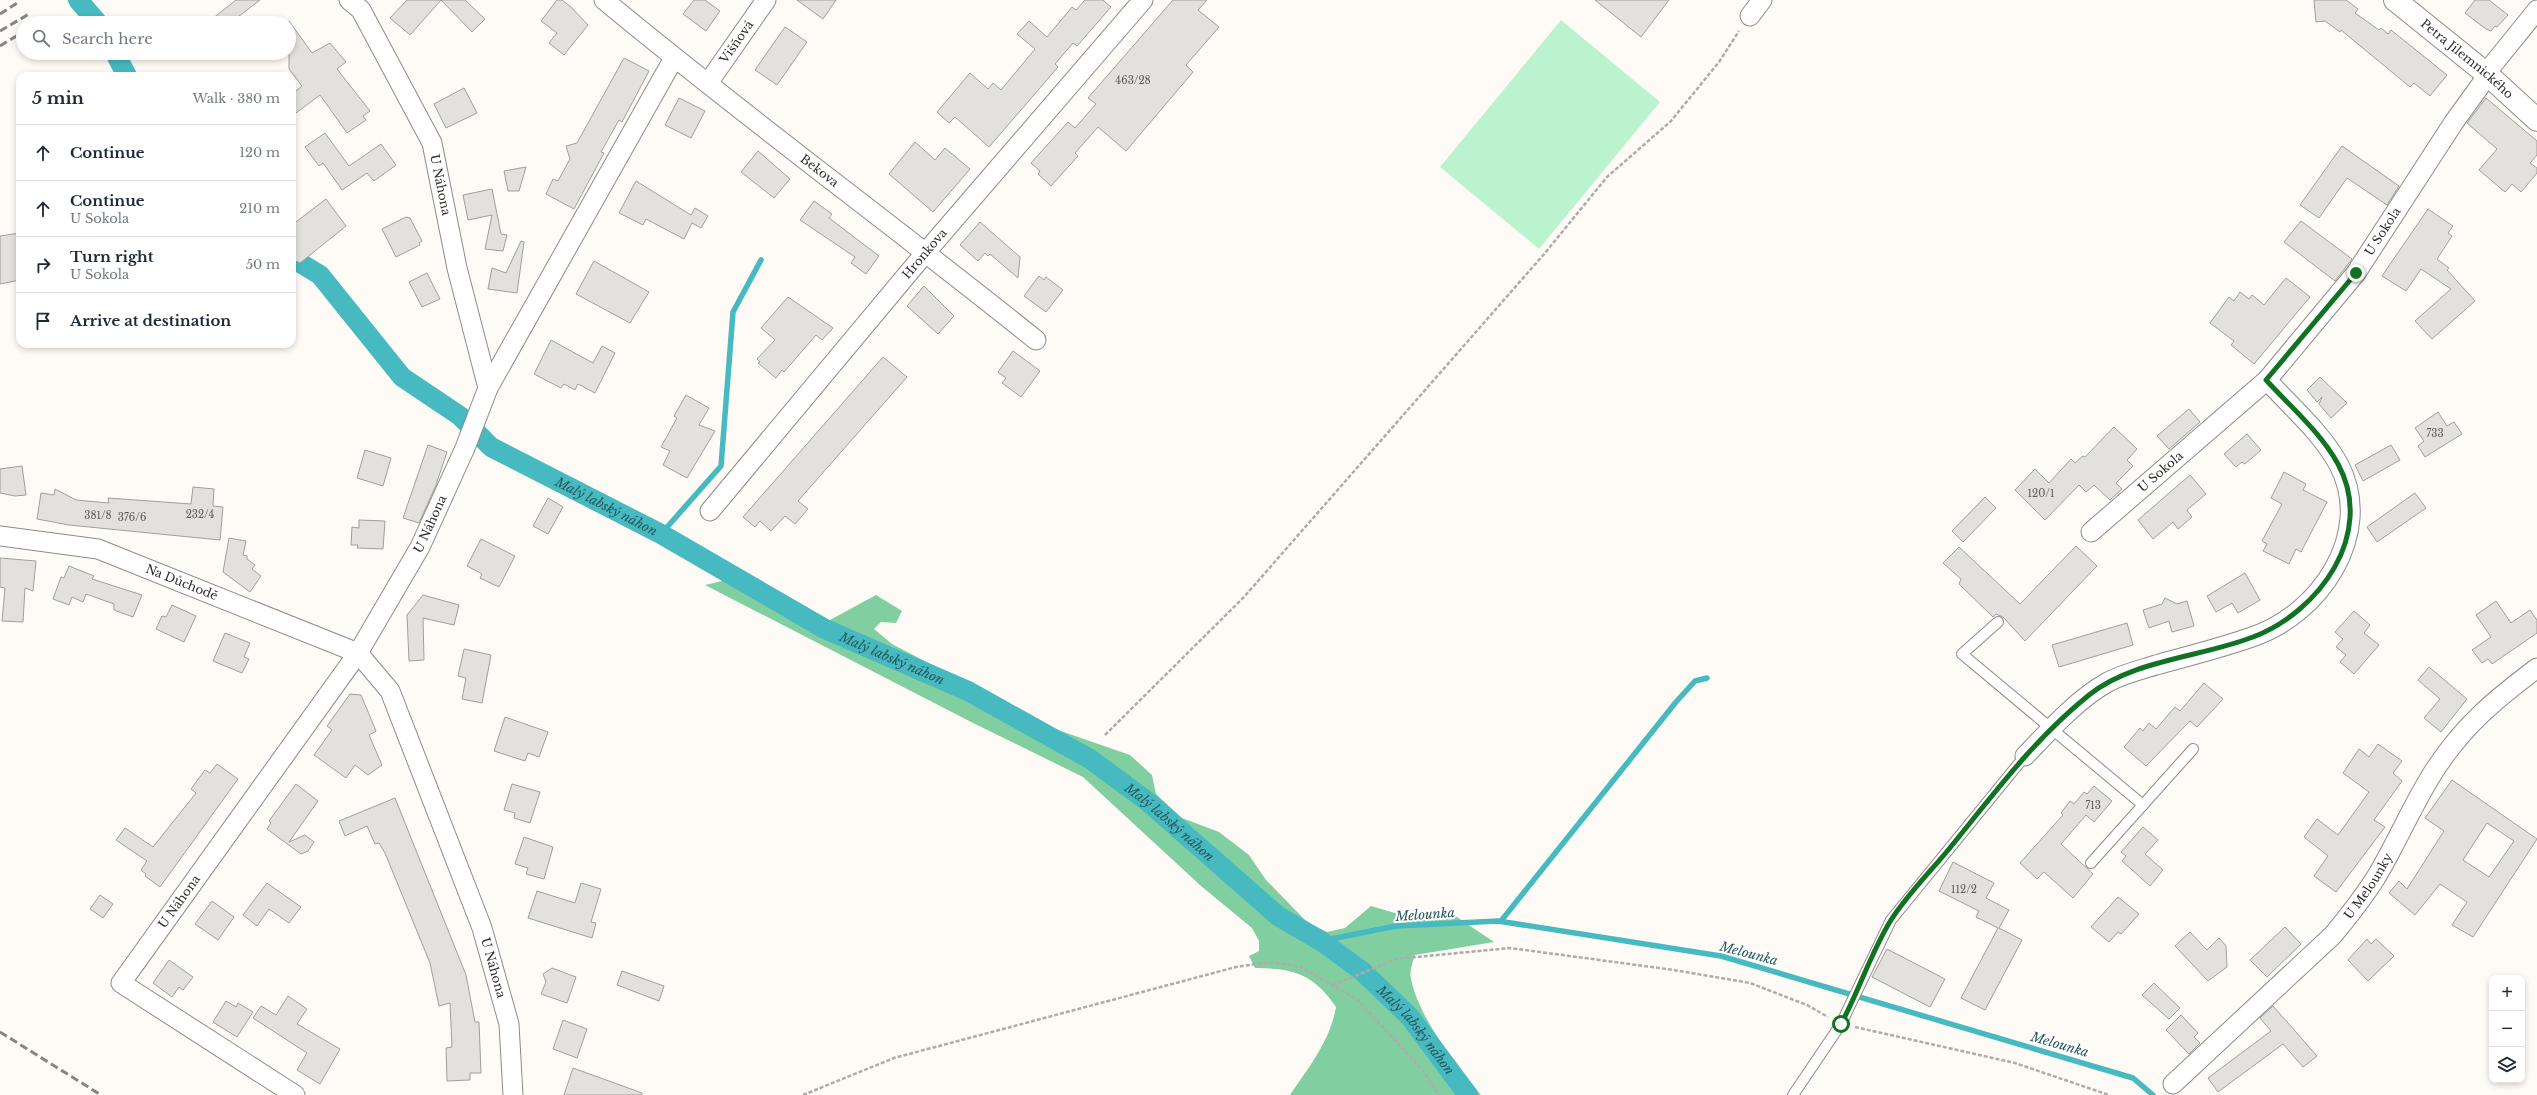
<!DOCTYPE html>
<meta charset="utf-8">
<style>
:root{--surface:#fff;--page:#f6f6f7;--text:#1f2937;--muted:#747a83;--line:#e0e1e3}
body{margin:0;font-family:"Libre Baskerville",serif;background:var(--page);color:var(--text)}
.controls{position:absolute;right:12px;bottom:12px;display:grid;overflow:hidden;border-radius:8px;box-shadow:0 2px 6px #0003}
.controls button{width:36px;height:36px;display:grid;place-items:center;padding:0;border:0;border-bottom:1px solid var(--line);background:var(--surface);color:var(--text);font:20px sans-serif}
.stop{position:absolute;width:12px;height:12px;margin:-9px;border:3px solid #117222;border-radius:50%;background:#fff}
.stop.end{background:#117222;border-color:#fff;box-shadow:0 1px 4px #0008}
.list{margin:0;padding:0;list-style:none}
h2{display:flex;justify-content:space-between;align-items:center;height:52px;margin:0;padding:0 16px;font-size:17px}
h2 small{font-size:13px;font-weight:400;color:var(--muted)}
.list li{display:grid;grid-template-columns:26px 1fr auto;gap:12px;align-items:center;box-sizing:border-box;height:56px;padding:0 16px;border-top:1px solid var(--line)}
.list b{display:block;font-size:15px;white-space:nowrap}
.list p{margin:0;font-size:13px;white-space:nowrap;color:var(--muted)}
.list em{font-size:13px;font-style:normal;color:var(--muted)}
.icon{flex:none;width:22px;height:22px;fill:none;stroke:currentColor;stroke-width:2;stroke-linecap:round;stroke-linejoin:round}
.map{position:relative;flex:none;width:2537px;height:1095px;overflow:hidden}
.search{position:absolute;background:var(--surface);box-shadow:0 2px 6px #0003;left:16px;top:16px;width:280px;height:44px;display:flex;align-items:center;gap:10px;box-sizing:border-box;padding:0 14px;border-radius:22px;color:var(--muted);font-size:15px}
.panel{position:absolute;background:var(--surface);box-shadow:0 2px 6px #0003;left:16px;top:72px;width:280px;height:276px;border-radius:12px}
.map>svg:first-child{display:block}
.green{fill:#bbf3d0}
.forest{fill:#81cfa0}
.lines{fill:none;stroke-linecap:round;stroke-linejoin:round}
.stream{stroke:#46b9c1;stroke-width:5.5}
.canal{stroke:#46b9c1;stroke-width:20}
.building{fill:#e3e1dd;stroke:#a19f9b;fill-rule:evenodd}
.service-casing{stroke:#8e8b88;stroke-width:12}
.minor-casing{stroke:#8e8b88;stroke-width:21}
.tertiary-casing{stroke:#8e8b88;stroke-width:24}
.path{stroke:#aeaca9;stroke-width:2.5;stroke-dasharray:4 2;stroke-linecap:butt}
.service{stroke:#fff;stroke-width:10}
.minor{stroke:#fff;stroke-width:19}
.tertiary{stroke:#fff;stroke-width:22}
.rail{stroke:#878582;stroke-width:3;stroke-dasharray:8 4;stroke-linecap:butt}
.route{stroke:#117222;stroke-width:5}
.labels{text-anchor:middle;stroke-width:4;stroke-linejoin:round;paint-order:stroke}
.number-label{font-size:10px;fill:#5b5a58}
.street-label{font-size:12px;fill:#2e2d2b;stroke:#fff}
.water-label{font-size:13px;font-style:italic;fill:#26575a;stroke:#fff}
</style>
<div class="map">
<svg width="2537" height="1095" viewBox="0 0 2537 1095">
<rect width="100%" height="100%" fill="#fefbf7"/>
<polygon class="green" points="1561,20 1660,102 1539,249 1440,167"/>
<path class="forest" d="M747,575L828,621L876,595L902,611L896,623L881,622L874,629L892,644L1055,729L1130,755L1152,775L1156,794L1182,818L1219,832L1249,855L1266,880L1308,923L1327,932L1345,928L1371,906L1405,916L1448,911L1494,942L1415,955C1413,961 1409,972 1411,979C1419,1018 1456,1065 1481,1095H1290C1309,1067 1330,1041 1336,1007C1314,974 1293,968 1255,968L1249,956L1259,951V941L1252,928L1201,886L1083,777L973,723L705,585Z"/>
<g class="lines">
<g class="stream">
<polyline points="661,534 721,466 733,312 761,260"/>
<polyline points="1501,921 1676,702 1695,681 1707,678"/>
<polyline points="1321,941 1396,926 1498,921 1721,956 2133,1078 2153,1095"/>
</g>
<g class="canal">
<polyline points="78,0 98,23"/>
<polyline points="115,53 127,76"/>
<path id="s1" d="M292,258L320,275L402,377L460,416L491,447L661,534L825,629L968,691L1090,759L1147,801L1278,916L1321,941L1362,971L1410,1017L1468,1095"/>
</g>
</g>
<g class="building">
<polygon points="236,0 260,0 230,23 207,23"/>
<polygon points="407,0 441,0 410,35 390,18"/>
<polygon points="441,0 465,0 485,19 472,32"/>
<polygon points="557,0 562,0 571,7 588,25 564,55 549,43 557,33 541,21"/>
<polygon points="694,0 705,0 720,11 706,31 683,14"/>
<polygon points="797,0 836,0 823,19"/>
<polygon points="1085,0 1103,0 1111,7 1077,46 1073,43 1055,64 1058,67 989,147 955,117 949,123 937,112 970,73 988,89 993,83 1001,90 1035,49 1017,34 1029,21 1047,37 1072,7 1076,10"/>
<polygon points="1173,0 1207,0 1198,10 1219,27 1186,65 1193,72 1126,151 1098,127 1075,153 1078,156 1051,186 1038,174 1040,171 1031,163 1068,122 1075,128 1096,104 1088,98"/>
<polygon points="1595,0 1669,0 1641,37"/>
<polygon points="2314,0 2346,0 2358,9 2355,13 2379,30 2381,28 2388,34 2391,30 2447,75 2430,96 2414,83 2410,87 2341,30 2340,32 2325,21 2316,22"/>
<polygon points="2475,0 2489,0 2508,15 2497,27 2495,26 2491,31 2486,29 2465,13"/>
<polygon points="289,21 312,53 330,43 346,62 337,69 370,111 363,116 366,120 347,133 320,95 292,116 292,94 302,86 289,69"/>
<polygon points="785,27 807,42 777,85 755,70"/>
<polygon points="624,58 649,71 622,122 619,120 601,152 604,153 574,209 546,194 553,179 558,181 570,159 566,146 577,143"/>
<polygon points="464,88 477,113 446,128 434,104"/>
<polygon points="679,98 705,111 691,138 665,125"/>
<polygon points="2486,98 2537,141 2537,155 2530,163 2537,168 2537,173 2521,192 2512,184 2505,192 2479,170 2497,149 2467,123"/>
<polygon points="325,133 349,166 381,144 396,165 374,181 367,173 342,190 323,163 319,166 305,147"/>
<polygon points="915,142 935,160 945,148 970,169 933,212 889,174"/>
<polygon points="2342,146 2399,186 2387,205 2347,178 2319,218 2300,205"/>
<polygon points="758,151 790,179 774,198 741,172"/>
<polygon points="526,167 519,191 508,191 504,171"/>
<polygon points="636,181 691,215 695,208 708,216 701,228 692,223 684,239 646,219 643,225 619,213"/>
<polygon points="492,189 501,234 507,235 503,251 485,249 492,215 468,220 463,195"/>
<polygon points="326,199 346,226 300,263 292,259 292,225"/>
<polygon points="814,201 832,214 829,218 879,256 866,274 851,263 855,257 800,220"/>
<polygon points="2428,209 2453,226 2448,233 2452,236 2437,259 2449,268 2447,270 2475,301 2432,339 2415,321 2451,289 2421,269 2406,291 2382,276"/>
<polygon points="406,217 410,218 422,241 419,243 420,245 396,257 382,229"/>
<polygon points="2301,221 2352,259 2335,281 2284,242"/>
<polygon points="980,222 1020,257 1018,278 990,254 988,256 985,253 978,261 960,245"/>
<polygon points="20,233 20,280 0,284 0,236"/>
<polygon points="521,241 524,242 517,293 488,289 492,268 506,273"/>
<polygon points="594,261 649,292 630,323 576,294"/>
<polygon points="427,273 440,299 422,307 409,282"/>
<polygon points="1039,276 1044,280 1046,277 1063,290 1046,312 1024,296"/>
<polygon points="2286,278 2310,297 2254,364 2231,345 2234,341 2210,323 2229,297 2234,301 2240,292 2249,299 2252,295 2264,305"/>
<polygon points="924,286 954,316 938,334 907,306"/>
<polygon points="788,297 833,328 822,340 816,335 784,372 782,370 776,378 758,363 760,362 757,359 775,340 761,328"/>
<polygon points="551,340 593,363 602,346 615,353 595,393 578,384 575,390 564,384 561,388 534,374"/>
<polygon points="1013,351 1040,371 1021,397 1002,383 1006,378 998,372"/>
<polygon points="883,357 907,377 798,501 808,509 795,524 785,516 771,531 760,521 755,527 743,517"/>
<polygon points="2320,377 2347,403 2331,418 2319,404 2322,397 2317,402 2307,390"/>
<polygon points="686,395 709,408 699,425 715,431 687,478 663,465 670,451 661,447 677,418 674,416"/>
<polygon points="2189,409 2200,422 2169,449 2157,436"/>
<polygon points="2438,412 2447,426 2454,422 2462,434 2425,457 2418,446 2424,441 2415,428"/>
<polygon points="2114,427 2137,449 2127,460 2133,466 2116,483 2122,489 2110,500 2094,485 2086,492 2079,485 2045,520 2015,490 2035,469 2049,483 2071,459 2075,463 2083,456 2085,457"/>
<polygon points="2247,434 2261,450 2245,464 2242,462 2236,467 2224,454"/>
<polygon points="428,445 447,452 436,485 419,523 403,518"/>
<polygon points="2391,445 2400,460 2363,481 2355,465"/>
<polygon points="365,450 391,458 383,486 357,478"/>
<polygon points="22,466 26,495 15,496 0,493 0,469"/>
<polygon points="2284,472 2306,484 2303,490 2327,502 2301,552 2296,549 2289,564 2263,551 2267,544 2262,541 2282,504 2271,498"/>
<polygon points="2190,475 2206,494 2187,510 2192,517 2178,529 2173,522 2153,539 2138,520"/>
<polygon points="193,487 214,489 213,506 223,507 220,540 69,525 37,519 41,493 54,495 55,489 76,500 109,503 108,498 191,504"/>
<polygon points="2415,493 2426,508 2377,542 2367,527"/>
<polygon points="1985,497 1996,508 1963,542 1952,531"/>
<polygon points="548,498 563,507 548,534 533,526"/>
<polygon points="359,520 385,521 383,549 357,548 358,545 351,545 352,527 359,528"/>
<polygon points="229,538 246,541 243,555 247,556 247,559 255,565 252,569 261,576 250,592 223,572"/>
<polygon points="481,539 515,556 499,587 480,578 482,574 467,566"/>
<polygon points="2076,546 2097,566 2025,641 2003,617 1996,614 1993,617 1959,584 1961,579 1943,563 1959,547 2020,604"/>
<polygon points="0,558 36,561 33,591 25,588 23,622 2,621 5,588 0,587"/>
<polygon points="69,566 94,576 92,579 142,595 133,617 114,610 114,604 86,594 83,602 72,597 69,605 53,599 61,577 64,578"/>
<polygon points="2245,573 2260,600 2238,613 2232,603 2216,612 2207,596"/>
<polygon points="423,595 459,605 454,625 423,618 424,660 409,661 407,615"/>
<polygon points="2165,598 2177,604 2187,601 2194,626 2172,632 2169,621 2149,628 2143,610 2162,604"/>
<polygon points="2496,601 2511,623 2530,610 2537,620 2537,633 2492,664 2488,659 2482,663 2472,650 2491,637 2476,615"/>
<polygon points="172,605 196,616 184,642 156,629 162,616 166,617"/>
<polygon points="2354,611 2370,625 2364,633 2379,645 2354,674 2340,662 2346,655 2336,647 2343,639 2335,632"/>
<polygon points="2127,623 2133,645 2059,667 2052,645"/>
<polygon points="225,633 250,643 244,657 249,659 242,673 213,661"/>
<polygon points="464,649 491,655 482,703 462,699 466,678 458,676"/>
<polygon points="2429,667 2467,699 2441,732 2424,718 2440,699 2418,680"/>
<polygon points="2204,683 2223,699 2197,727 2190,721 2146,766 2124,747 2140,728 2143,731 2149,723 2156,729 2175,707 2180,711"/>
<polygon points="350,694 361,695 376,731 369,735 382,765 368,775 355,765 346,778 314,755 332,730 327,726"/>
<polygon points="505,717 548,732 539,757 528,753 525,761 494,751"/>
<polygon points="2378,744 2402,761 2393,773 2402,781 2374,820 2385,827 2336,892 2314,876 2328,856 2304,837 2317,819 2338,835 2369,792 2343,773 2359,749 2369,757"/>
<polygon points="217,764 238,779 160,887 145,876 146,874 141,870 147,861 116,840 125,828 153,847 196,793 191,789 205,770 210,773"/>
<path d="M2452,780L2537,839L2473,937L2452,925L2467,902L2440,884L2415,915L2389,893L2399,881L2407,889L2444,831L2425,818ZM2487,823L2514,841L2489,877L2463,860Z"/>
<polygon points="296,784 318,801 289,842 305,835 314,842 308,851 301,854 267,829 271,823 269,821"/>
<polygon points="512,784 540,792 530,823 514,818 515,813 504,810"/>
<polygon points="2094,786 2112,801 2094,822 2086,815 2061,844 2093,874 2073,898 2044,872 2037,879 2020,863 2063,815 2061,813 2070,801 2074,804 2084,792 2087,794"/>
<polygon points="395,798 466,975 475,1022 479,1022 481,1073 470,1073 470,1080 447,1081 446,1048 452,1047 450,1003 439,1006 430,963 385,853 379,843 375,844 367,826 345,836 339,821"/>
<polygon points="2143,827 2158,840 2145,854 2163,870 2150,886 2122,861 2126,856 2121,852"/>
<polygon points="524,837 553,847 544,879 526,874 528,868 515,864"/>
<polygon points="1953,862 1994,883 1986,898 2009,910 1999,928 2022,940 1985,1010 1961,998 1998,928 1976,917 1979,911 1939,891"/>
<polygon points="267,883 301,907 289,923 269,909 257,926 243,915"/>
<polygon points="581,883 601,889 591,922 596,923 592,938 528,918 537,891 575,903"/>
<polygon points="100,895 113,904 103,918 90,909"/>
<polygon points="2118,897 2139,914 2121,934 2118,932 2109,942 2091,927"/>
<polygon points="212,901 234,917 218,940 195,924"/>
<polygon points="2285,927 2301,944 2267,977 2250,960"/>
<polygon points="2190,932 2207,950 2219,938 2226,946 2227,967 2208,981 2175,946"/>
<polygon points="2367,939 2371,944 2376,939 2394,956 2368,981 2348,960"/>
<polygon points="1887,949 1945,979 1930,1007 1872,977"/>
<polygon points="169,960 193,977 183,990 179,987 172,997 153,983"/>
<polygon points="552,968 576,977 567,1003 541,994 546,982 543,974"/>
<polygon points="622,971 664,986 659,1001 617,985"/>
<polygon points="2154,983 2180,1008 2169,1019 2142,995"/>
<polygon points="288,996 307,1009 297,1024 340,1049 320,1084 297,1070 307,1053 253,1018 261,1006 276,1015"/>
<polygon points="226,1001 236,1007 238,1003 253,1012 237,1037 213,1022"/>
<polygon points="2273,1006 2317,1056 2303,1067 2283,1044 2218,1092 2208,1078 2271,1031 2260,1018"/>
<polygon points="2181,1015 2198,1033 2194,1037 2200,1043 2189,1054 2166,1030"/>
<polygon points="563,1020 587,1029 577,1058 553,1049"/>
<polygon points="573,1068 642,1093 642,1095 564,1095"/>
</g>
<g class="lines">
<defs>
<g id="service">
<polyline points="1998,622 1962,654 2143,805"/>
<polyline points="2091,863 2193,749"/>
<polyline points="1793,1095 1841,1024 1891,920 2025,756"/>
</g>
<g id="minor">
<path id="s2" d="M349,0L361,10L432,143L457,268L488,388"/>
<path id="s3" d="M604,0C745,117 893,225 1036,340"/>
<polyline points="1750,16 1762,0"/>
<polyline points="2486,73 2537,10"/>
<path id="s4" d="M708,83L766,0"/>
<path id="s5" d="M710,511L926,252L1143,0"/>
<path id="s6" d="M2091,532L2267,380L2356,273L2454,122L2488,75"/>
<path id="s7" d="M0,536L98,549L358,653L390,691L482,928L509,1024L513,1095"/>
<path d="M2025,756C2050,730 2076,700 2108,682C2123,674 2140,670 2156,665C2188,656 2221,648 2252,637C2319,615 2375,534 2339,465C2322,433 2291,407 2267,380"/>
<path id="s8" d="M2173,1084L2333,935C2348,917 2362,899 2375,879C2397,843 2413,803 2436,768C2465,724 2496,699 2537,668"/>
<path id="s9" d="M295,1095L121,983L358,653L420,547L465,448L488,388L674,58"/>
</g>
<g id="tertiary">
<path id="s10" d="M2395,0L2488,75L2537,120"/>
</g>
</defs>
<use href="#service" class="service-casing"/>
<use href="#minor" class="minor-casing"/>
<use href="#tertiary" class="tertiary-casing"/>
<g class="path">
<polyline points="1105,735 1244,597 1545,253 1607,177 1671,121 1719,62 1739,31"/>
<polyline points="1333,985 1396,959 1510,948 1674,970 1750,983 1807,1005 1828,1017"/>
<polyline points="1855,1027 2015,1063 2109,1095"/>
<polyline points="803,1095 894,1058 1236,967 1270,962 1301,967 1358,1000 1425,1073 1439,1095"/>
</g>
<use href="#service" class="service"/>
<use href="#minor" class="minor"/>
<use href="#tertiary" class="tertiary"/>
<g class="rail">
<polyline points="0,14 17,3"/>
<polyline points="0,31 29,14"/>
<polyline points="0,46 23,32"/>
<polyline points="0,1032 101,1095"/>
</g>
</g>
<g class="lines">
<path class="route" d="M1841,1024C1859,991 1871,952 1891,920C1907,895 1930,872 1949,849C1993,795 2034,739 2089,695C2132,660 2202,657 2253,637C2319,612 2376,534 2338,464C2321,433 2291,407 2266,380L2356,273"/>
</g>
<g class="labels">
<g class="number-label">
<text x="1133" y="84">463/28</text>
<text x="2435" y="437">733</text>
<text x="2041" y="497">120/1</text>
<text x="200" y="518">232/4</text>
<text x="98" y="519">381/8</text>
<text x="132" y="521">376/6</text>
<text x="2093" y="809">713</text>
<text x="1964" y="893">112/2</text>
</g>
<g class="street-label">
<text dy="4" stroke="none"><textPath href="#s4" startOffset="50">Višňová</textPath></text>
<text dy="4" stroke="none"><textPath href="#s10" startOffset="93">Petra Jilemnického</textPath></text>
<text dy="4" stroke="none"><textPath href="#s3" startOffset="275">Bekova</textPath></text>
<text dy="4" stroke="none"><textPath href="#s2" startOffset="209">U Náhona</textPath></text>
<text dy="4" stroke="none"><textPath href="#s6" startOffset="421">U Sokola</textPath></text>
<text dy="4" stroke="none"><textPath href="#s5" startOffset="335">Hronkova</textPath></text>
<text dy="4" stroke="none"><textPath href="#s6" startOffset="92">U Sokola</textPath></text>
<text dy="4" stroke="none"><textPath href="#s9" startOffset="761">U Náhona</textPath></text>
<text dy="4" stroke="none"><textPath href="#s7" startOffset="189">Na Důchodě</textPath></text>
<text dy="4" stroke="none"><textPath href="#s8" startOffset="279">U Melounky</textPath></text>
<text dy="4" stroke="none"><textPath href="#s9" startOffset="307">U Náhona</textPath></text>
<text dy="4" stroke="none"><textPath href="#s7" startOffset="724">U Náhona</textPath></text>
</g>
<g class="water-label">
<text dy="5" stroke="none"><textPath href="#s1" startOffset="407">Malý labský náhon</textPath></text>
<text dy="5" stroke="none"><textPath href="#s1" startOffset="731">Malý labský náhon</textPath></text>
<text dy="5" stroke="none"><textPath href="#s1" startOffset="1055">Malý labský náhon</textPath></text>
<text transform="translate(1425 914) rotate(-4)" y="5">Melounka</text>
<text transform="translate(1749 953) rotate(15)" y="5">Melounka</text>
<text dy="5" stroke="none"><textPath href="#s1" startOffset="1379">Malý labský náhon</textPath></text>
<text transform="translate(2060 1044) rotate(16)" y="5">Melounka</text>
</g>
</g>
</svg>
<div class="controls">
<button>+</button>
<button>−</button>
<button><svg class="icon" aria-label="layers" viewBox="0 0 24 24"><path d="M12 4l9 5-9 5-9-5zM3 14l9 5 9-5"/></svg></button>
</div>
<div class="stop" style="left:1841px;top:1024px"></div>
<div class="stop end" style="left:2356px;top:273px"></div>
<div class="search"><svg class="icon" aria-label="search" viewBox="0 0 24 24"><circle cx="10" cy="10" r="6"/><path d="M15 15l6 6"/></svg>Search here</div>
<section class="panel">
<h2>5 min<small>Walk · 380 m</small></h2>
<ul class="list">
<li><svg class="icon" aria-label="ahead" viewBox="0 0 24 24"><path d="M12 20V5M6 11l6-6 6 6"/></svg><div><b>Continue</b></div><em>120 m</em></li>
<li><svg class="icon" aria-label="ahead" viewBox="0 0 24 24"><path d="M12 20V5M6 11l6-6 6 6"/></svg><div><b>Continue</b><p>U Sokola</p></div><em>210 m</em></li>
<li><svg class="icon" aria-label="right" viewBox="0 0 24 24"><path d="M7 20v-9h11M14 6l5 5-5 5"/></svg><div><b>Turn right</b><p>U Sokola</p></div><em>50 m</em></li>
<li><svg class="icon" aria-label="arrive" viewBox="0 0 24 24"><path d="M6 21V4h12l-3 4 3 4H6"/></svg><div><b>Arrive at destination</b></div></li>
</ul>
</section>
</div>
